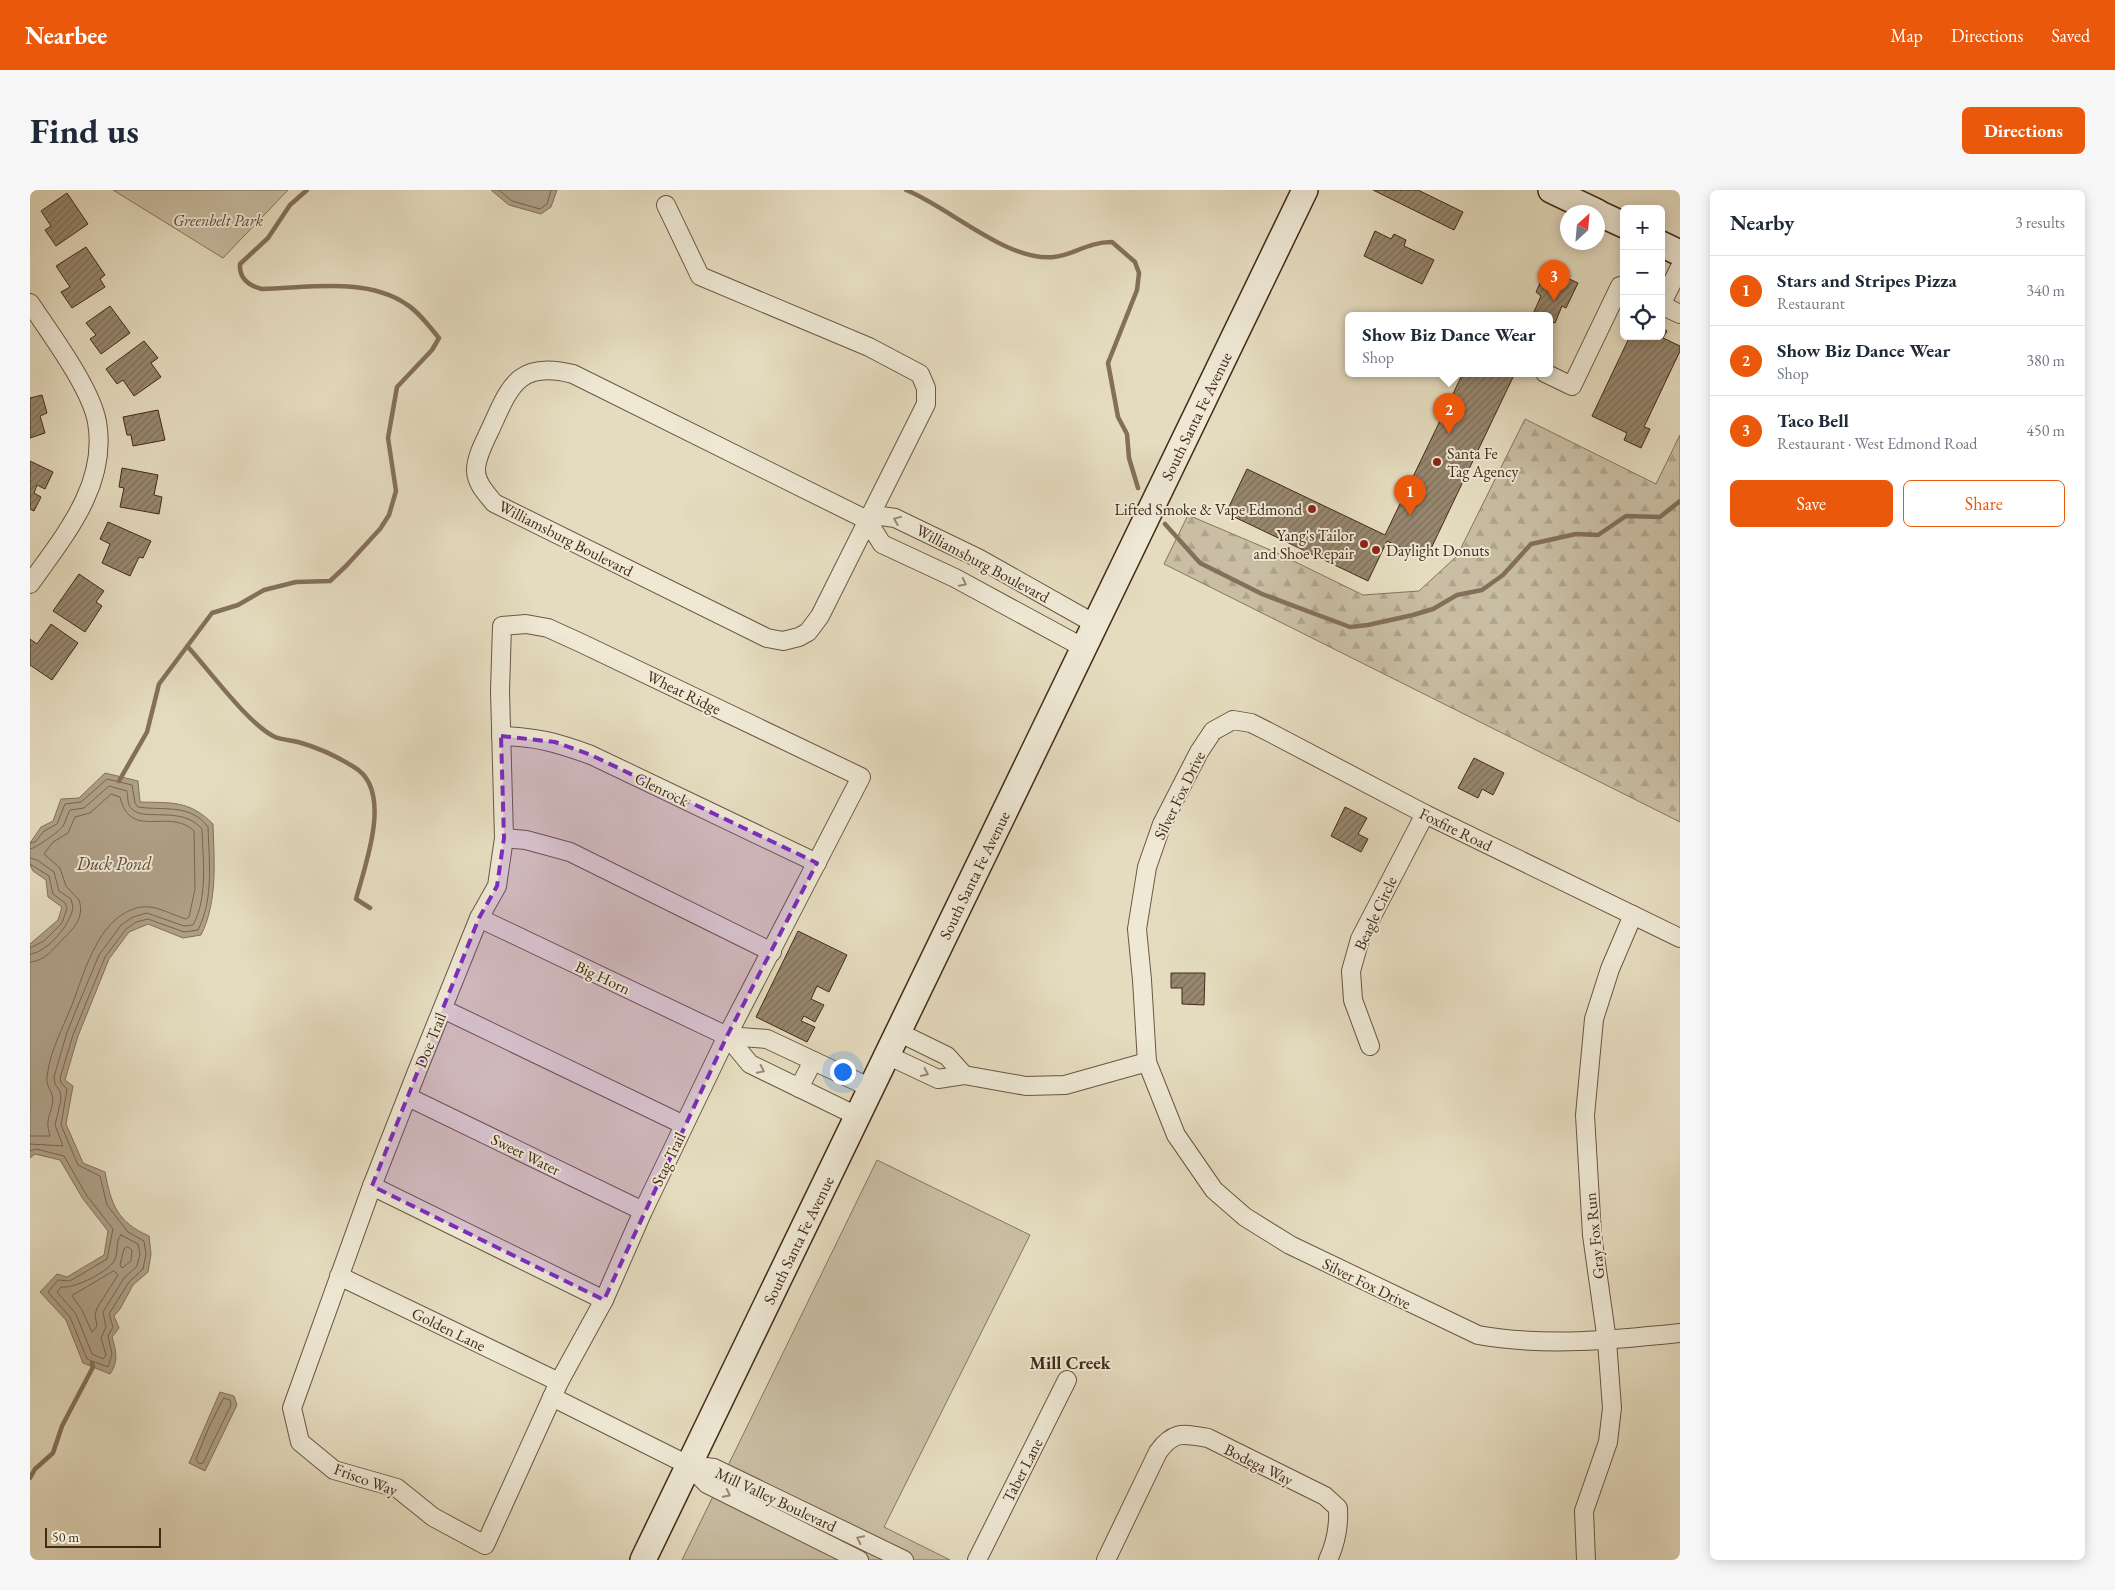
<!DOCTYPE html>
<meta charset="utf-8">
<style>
:root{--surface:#fff;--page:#f6f6f7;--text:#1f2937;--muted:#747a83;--line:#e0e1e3;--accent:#ea580c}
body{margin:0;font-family:"EB Garamond",serif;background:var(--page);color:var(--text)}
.controls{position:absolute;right:15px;top:15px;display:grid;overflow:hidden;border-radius:8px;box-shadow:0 2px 12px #0003}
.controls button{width:45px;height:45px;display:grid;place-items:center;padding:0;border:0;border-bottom:1px solid var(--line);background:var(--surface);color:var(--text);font:25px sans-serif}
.compass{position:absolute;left:1530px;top:15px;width:45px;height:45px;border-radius:50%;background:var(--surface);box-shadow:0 2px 12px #0003;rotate:26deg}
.scale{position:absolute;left:15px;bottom:12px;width:116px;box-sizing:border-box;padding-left:5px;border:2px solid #432a18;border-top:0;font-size:14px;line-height:18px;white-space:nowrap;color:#432a18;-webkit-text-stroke:4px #eee8d5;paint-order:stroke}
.you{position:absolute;left:812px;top:881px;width:18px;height:18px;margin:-12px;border:4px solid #fff;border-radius:50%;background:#1a73e8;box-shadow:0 0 0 8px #1a73e833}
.badge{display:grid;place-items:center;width:32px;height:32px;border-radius:50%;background:var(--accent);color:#fff;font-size:16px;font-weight:700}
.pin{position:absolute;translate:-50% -41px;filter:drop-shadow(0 1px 2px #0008)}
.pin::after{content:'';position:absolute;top:26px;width:18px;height:15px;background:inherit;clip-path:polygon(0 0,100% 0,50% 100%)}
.popup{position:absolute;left:1315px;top:122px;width:208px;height:65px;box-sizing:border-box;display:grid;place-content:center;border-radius:8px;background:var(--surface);filter:drop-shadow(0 1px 4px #0005);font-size:16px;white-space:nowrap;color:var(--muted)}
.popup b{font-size:19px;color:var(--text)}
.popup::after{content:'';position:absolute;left:50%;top:100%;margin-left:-10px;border:10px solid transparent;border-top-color:var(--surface)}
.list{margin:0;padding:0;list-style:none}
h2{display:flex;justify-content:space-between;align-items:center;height:65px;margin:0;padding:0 20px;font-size:21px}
h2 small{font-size:16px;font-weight:400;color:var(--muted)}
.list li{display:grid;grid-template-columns:32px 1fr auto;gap:15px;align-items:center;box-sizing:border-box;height:70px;padding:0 20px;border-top:1px solid var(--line)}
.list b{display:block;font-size:19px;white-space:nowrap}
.list p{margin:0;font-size:16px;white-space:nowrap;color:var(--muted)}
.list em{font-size:16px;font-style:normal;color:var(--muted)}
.actions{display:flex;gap:10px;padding:15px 20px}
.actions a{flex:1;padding:11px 0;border:1px solid var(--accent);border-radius:8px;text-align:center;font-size:18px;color:var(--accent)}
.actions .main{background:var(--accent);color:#fff}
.icon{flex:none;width:28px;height:28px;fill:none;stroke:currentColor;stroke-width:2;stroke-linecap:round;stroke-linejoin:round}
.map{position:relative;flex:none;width:1650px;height:1370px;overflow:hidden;border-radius:8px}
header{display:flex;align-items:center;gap:30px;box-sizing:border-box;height:70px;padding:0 25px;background:var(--accent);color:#fff}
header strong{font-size:24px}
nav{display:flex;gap:28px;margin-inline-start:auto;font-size:18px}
.intro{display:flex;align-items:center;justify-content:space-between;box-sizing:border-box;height:120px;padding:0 30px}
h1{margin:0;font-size:35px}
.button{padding:12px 22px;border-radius:8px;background:var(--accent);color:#fff;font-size:18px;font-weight:700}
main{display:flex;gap:30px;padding:0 30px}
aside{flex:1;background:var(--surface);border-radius:8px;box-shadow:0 2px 12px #0003}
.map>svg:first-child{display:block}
.green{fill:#c9bea3;stroke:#86745e}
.forest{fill:url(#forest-firs);stroke:#86745e}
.water{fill:#ae9f86;stroke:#83705a}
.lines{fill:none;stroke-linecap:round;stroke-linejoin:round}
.shore{stroke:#78644f;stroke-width:1}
.stream{stroke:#83705a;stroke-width:4.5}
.building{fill:url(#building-hatch);stroke:#432a18}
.street-casing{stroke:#6c5642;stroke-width:20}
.secondary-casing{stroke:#432a18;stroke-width:28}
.street{stroke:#eee8d5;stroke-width:18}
.secondary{stroke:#eee8d5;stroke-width:25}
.oneway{stroke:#988976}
.marked{fill:#7b2cbf;fill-opacity:0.2;stroke:#7b2cbf;stroke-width:4;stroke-dasharray:10 6;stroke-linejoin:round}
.poi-dot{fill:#8f2418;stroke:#eee8d5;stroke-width:2}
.labels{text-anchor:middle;stroke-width:4;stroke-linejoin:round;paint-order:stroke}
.park-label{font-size:16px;font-style:italic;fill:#5e4834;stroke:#eee8d5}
.street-label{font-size:16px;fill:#432a18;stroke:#eee8d5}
.poi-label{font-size:16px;fill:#432a18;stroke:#eee8d5;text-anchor:start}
.water-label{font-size:18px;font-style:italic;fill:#5e4734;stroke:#eee8d5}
.neighbourhood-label{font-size:18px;font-weight:bold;fill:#432a18;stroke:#eee8d5}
</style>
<header>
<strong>Nearbee</strong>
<nav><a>Map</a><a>Directions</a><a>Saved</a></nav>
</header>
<div class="intro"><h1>Find us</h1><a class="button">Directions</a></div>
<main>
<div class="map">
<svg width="1650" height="1370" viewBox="0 0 1650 1370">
<defs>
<pattern id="forest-firs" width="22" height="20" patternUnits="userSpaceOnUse" patternTransform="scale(1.25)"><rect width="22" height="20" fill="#c9bea3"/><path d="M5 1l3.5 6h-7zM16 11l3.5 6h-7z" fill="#aea38c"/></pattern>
<pattern id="building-hatch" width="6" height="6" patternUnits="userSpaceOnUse" patternTransform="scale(1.25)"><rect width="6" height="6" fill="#97876f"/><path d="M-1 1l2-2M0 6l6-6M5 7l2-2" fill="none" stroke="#7d6f5a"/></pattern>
</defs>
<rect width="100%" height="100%" fill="#e5dcbf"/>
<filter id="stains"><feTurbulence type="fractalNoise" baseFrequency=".004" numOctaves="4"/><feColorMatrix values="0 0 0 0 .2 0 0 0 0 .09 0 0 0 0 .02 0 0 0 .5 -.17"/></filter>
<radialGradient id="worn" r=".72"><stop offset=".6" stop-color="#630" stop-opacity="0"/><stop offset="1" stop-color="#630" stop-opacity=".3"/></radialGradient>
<g class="green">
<polygon points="83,0 258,0 193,68"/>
<polygon points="847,970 1000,1045 854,1337 920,1370 652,1370"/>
</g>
<polygon class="forest" points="1495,229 1626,294 1650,245 1650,632 1134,374 1158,325 1245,362 1333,405 1389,401 1427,366"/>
<g class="water">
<polygon points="461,0 527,0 521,17 511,24 479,15"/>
<path d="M75,583L108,591L110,612C142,613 159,610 183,634C184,671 188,711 171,745L153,748L118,734L99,742L79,769L48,846L35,890L43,896L36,934L53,973L75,982C81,1014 87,1032 119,1046L121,1064L118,1082L103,1095L90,1119L84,1126L89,1138L82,1147C86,1161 89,1171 80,1184L53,1173L36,1130L10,1102L27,1084L37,1087L74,1065L78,1041L53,1009L30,970L5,964L0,968V754L28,730L32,717L18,707L16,690L3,681L0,675V653L11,637L23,631L31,609L49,608Z"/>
<polygon points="190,1202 204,1206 207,1215 175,1281 159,1273"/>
</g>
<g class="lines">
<g class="shore">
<polyline points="469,0 482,11 510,19 517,14 521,0"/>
<path d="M0,653L5,652L14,641L27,634L35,614L51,612L77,589L102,595L105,613L108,617C134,621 160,613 178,637C179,670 184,709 168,740L154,742L118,729L106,732L96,739L75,767L43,845L30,888L31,893L37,899L31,935L48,975L70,986L77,1015L98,1042L114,1051L116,1064L113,1079L99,1092L79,1124L83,1137L78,1146L82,1164L78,1177L57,1169L40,1127L18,1102L28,1090L40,1091L77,1069L83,1039L57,1006L34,966L6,959L0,961"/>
<path d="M0,659C5,659 31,640 33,636C36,631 37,625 40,620L54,618L79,596L97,601C98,607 97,615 102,619C114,632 152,615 172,639C173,669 178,708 163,735L154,736L117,723L103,727L91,735L69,765L37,842L24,887L25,894L30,901L31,910L25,935L33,956L0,954"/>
<path d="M0,668L7,670L24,682L29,701L41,709L43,717C41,734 17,763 0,764"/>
<polyline points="0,674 19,686 23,704 35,713 37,718 32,733 14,751 0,758"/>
<path d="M0,772C15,771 22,760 32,750C43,739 55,728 49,710L36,696L30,678L14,664L23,652L38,643L45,627L60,623L81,604L90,607C100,651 139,617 164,641L165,699L159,727L156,729C136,723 121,711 101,720C70,732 56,776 46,804C37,832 20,857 17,887C16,895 20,898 22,905C25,912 19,923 18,931C17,936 19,941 20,946H0"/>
<path d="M91,1045L108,1054L110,1064L107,1076L94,1088L73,1122L76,1137L71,1148L76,1165L73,1169L62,1164L46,1124L27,1102L31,1097C43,1099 77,1083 84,1071C89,1063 85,1051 91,1045Z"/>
<polygon points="98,1057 102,1060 101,1071 92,1078 90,1075 94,1059"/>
<polygon points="84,1081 88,1085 67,1118 65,1125 67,1136 62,1142 52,1120 42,1106"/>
<polygon points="194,1208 200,1210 201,1215 173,1273 169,1274 166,1269 179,1237"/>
</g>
<g class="stream">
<path d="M876,0C919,17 977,72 1024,67C1044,65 1057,52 1082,52L1105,72L1109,83L1107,100L1078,173L1088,227L1097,244L1099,268L1108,298"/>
<polyline points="1135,334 1170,373 1232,404 1320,437 1338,435 1383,425 1403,419 1427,405 1452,400 1473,385 1501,354 1546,344 1568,345 1596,326 1630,327 1650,311"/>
<path d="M158,457C179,480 219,535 245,547C252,550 261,550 268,552C286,557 308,567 324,577C364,600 335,675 326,709L340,718"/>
<path d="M89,591L117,542L129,494L182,423L208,415L234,400L266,392L300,391L316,376L350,339L359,325L366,301L358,248L367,197L402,160L409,148C399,136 389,122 376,114C336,87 279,98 232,99C220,96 209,89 210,74L238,48L260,15L277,0"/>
<polyline points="0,1288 5,1279 23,1263 32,1236 63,1177 62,1173"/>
</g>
</g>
<g class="building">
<polygon points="1343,0 1388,0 1433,22 1424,40"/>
<polygon points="37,3 58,34 26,56 15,40 21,36 11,21"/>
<polygon points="1345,41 1361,49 1364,44 1376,50 1374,56 1404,70 1392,94 1334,66"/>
<polygon points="56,57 75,85 70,89 75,97 42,118 31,102 40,97 26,76"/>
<polygon points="1522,81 1548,93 1536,118 1532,116 1525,133 1519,131 1519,125 1503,124 1511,106 1506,102 1511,91 1516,94"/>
<polygon points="80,116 100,143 71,164 60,149 66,145 56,133"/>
<polygon points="1631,138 1637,141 1633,148 1650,156 1650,161 1614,237 1620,239 1611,258 1594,250 1597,243 1562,226 1600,146 1631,146"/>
<polygon points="114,151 128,168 121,173 131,187 104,206 93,190 87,194 76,179"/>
<polygon points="1433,183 1485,183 1396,369 1357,351 1338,391 1196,323 1217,279 1355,345"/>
<polygon points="12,205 17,223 10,226 15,243 0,248 0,208"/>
<polygon points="128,220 135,250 103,256 101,245 97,245 93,227"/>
<polygon points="0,271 23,282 15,299 7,295 4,303 11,307 4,321 0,319"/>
<polygon points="92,278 128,285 124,305 132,307 129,324 90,317 94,298 89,297"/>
<polygon points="78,332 121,351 113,368 109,367 100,386 72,373 80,354 70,349"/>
<polygon points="49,384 74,401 66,412 72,416 55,442 23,421"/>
<polygon points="21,434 48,453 22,490 0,475 0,449 7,454"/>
<polygon points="1444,568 1474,583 1463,605 1452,599 1448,608 1428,598"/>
<polygon points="1315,617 1337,628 1328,644 1338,649 1331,662 1301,646"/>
<polygon points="768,741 817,765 799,802 787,796 781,809 794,815 785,832 774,826 771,831 785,837 777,852 726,827"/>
<polygon points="1141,783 1175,783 1174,815 1152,814 1152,798 1141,798"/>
</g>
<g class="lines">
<defs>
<g id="street">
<path d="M636,15L670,86L839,157L890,184L896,198V214L790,426L778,442L769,447L753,451L737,448L464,313C456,303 446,293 446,280C446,267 455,251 460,240C480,196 488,170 543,184L837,330L852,354L925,388L1054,458"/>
<polyline points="1650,77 1631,115 1650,124"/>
<path d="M0,113C20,143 61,198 67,232C78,295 34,346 0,394"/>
<polyline points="1515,183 1542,196 1590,96 1594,98"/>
<polyline points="837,330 851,326 865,328 948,368 1065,434"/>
<polygon points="496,434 518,438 551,453 831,587 697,846 613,1021 574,1110 529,1192 455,1355 403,1327 367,1298 304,1280 270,1252 262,1218 342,996 386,884 449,728 467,696 474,648 470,501 472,436"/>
<path d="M471,546C508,547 528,553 561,565L787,673"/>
<polyline points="474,648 496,650 540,662 742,762"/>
<polyline points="449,728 697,846 737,849 841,898"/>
<path d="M1650,748L1395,624L1239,542L1221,533L1203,530L1183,541L1169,562L1132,634L1117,677L1107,739L1112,790L1117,872L1146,945L1184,1000L1215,1027L1260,1055L1448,1145C1515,1157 1583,1150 1650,1143"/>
<polyline points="413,819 654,935"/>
<polyline points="868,842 917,866 934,885"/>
<polyline points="697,846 720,874 827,926"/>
<polyline points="1340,856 1323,810 1321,781 1330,749 1395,624"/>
<polyline points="857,865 908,889 934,885 996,896 1035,895 1117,872"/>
<polyline points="769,898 783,871"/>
<polyline points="378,907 613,1021"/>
<polyline points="342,996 574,1110"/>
<polyline points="309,1086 529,1192"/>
<polyline points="522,1207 658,1275 677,1294 829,1370"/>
<polyline points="658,1275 684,1278 874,1370"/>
<polyline points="947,1370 1037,1190"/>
<path d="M1076,1370L1128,1262C1144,1240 1153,1244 1178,1248L1295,1306L1308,1318C1309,1336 1306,1353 1298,1370"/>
<polyline points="1556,1370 1554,1321 1578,1252 1582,1218 1577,1151 1562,1045 1555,925 1564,829 1580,779 1603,725"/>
</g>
<g id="secondary">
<polyline points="1521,0 1567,22"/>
<polyline points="1568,23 1594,35"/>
<polyline points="1631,54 1650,63"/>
<polyline points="613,1370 1275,0"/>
</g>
</defs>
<use href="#street" class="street-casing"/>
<use href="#secondary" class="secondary-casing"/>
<use href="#street" class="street"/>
<use href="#secondary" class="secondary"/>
</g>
<defs><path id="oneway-chevron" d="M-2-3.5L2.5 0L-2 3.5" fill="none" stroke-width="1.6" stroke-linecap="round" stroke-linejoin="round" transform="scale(1.25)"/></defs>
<g class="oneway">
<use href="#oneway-chevron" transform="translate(867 330) rotate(-158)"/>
<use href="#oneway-chevron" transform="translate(933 393) rotate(27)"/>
<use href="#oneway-chevron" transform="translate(731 880) rotate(26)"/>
<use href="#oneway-chevron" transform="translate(895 883) rotate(25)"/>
<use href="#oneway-chevron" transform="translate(697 1304) rotate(27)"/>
<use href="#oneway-chevron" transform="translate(830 1349) rotate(-154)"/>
</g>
<path class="marked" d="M471,546L525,552L561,565L787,673L697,846L574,1110L342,996L449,728L467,696L474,648Z"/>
<g class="poi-dot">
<circle cx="1407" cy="272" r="5"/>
<circle cx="1282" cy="319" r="5"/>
<circle cx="1334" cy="354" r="5"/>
<circle cx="1346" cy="360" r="5"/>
</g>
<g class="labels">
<g class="park-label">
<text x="188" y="36">Greenbelt Park</text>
</g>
<g class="street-label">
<text transform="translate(1166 226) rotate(-64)" y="6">South Santa Fe Avenue</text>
<text transform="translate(536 348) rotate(27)" y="6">Williamsburg Boulevard</text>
<text transform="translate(953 373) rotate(28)" y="6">Williamsburg Boulevard</text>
<text transform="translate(654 502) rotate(26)" y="6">Wheat Ridge</text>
<text transform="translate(632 599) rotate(26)" y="6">Glenrock</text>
<text transform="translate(1149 605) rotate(-64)" y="6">Silver Fox Drive</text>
<text transform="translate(1426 639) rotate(26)" y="6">Foxfire Road</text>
<text transform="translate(944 685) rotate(-64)" y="6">South Santa Fe Avenue</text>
<text transform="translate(1345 723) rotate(-65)" y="6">Beagle Circle</text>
<text transform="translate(573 787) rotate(25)" y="6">Big Horn</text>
<text transform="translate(400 850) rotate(-68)" y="6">Doe Trail</text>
<text transform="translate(496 964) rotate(26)" y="6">Sweet Water</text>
<text transform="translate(638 969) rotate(-64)" y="6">Stag Trail</text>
<text transform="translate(1564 1046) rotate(-96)" y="6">Gray Fox Run</text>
<text transform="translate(768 1050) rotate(-64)" y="6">South Santa Fe Avenue</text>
<text transform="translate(1337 1093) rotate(26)" y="6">Silver Fox Drive</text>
<text transform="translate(419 1139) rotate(26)" y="6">Golden Lane</text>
<text transform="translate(1229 1274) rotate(26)" y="6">Bodega Way</text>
<text transform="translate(992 1280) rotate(-63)" y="6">Taber Lane</text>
<text transform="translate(336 1289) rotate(20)" y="6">Frisco Way</text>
<text transform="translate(746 1309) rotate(25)" y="6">Mill Valley Boulevard</text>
</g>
<g class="poi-label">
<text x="1417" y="269">Santa Fe<tspan x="1417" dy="18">Tag Agency</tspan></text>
<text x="1272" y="325" text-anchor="end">Lifted Smoke &amp; Vape Edmond</text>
<text x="1324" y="351" text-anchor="end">Yang's Tailor<tspan x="1324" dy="18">and Shoe Repair</tspan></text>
<text x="1356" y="366">Daylight Donuts</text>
</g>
<g class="water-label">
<text x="84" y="680">Duck Pond</text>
</g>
<g class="neighbourhood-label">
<text x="1040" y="1179">Mill Creek</text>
</g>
</g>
<rect width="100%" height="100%" filter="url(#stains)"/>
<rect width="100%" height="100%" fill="url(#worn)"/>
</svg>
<div class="controls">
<button>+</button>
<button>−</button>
<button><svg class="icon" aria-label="locate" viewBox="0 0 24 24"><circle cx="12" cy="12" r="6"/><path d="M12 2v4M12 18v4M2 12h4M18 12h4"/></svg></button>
</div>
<svg class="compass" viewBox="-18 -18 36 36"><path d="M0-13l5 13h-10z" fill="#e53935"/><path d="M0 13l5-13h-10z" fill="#747a83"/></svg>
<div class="scale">50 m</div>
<div class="you"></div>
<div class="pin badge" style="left:1380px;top:326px">1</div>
<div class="pin badge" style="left:1419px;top:244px">2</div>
<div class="popup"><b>Show Biz Dance Wear</b>Shop</div>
<div class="pin badge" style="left:1524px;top:111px">3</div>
</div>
<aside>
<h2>Nearby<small>3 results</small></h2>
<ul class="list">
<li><span class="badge">1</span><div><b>Stars and Stripes Pizza</b><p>Restaurant</p></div><em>340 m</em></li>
<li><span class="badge">2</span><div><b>Show Biz Dance Wear</b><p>Shop</p></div><em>380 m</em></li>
<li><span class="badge">3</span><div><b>Taco Bell</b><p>Restaurant · West Edmond Road</p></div><em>450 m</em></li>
</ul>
<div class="actions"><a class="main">Save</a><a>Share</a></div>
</aside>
</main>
